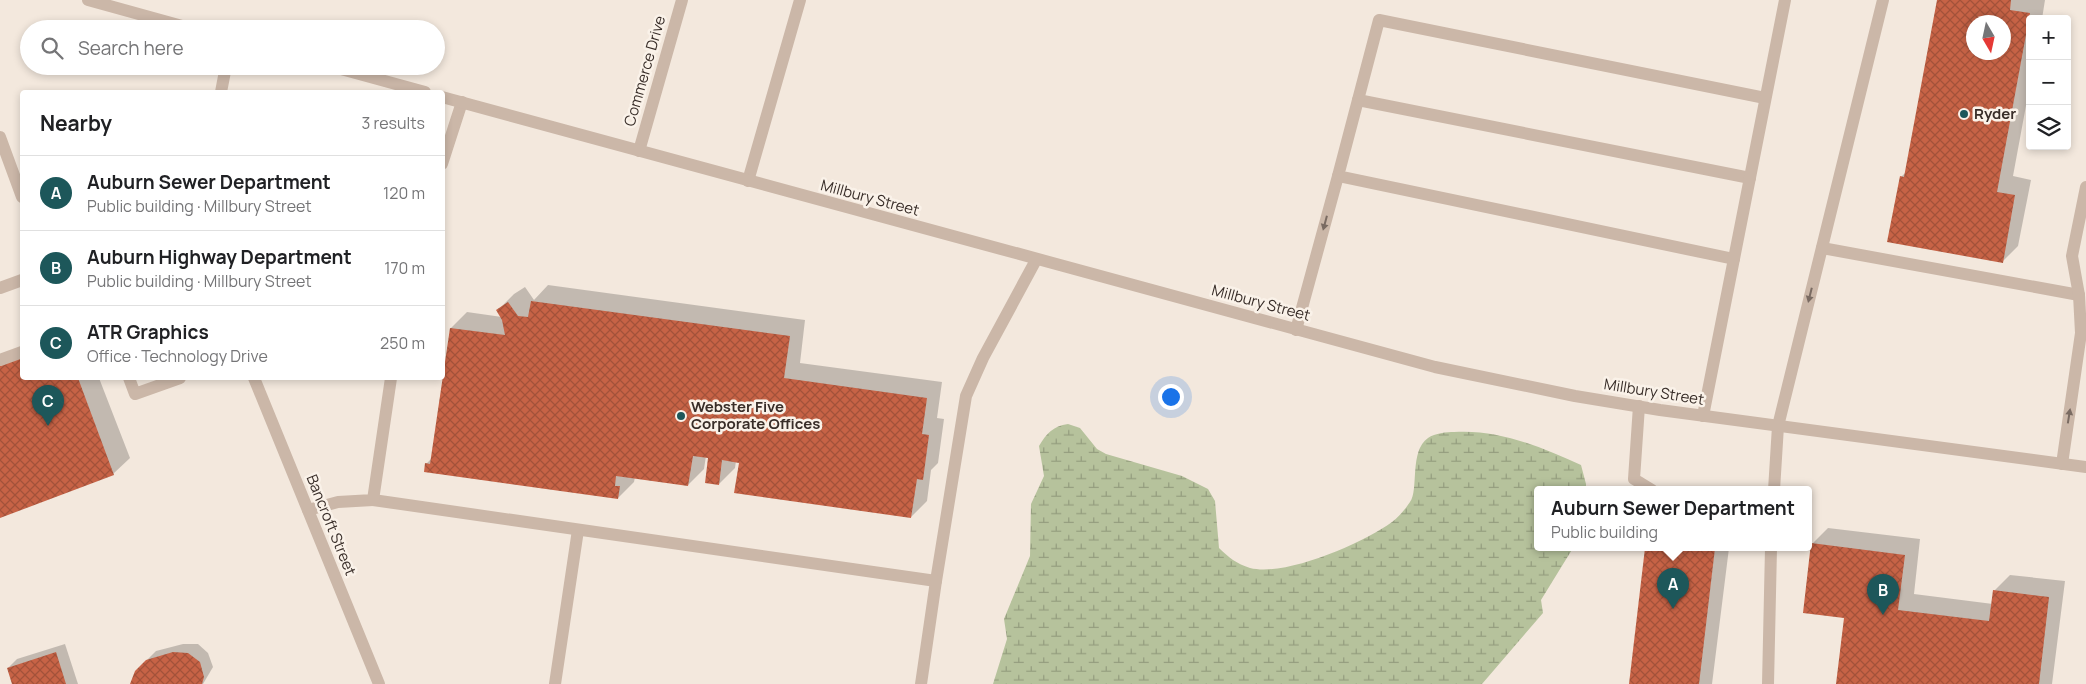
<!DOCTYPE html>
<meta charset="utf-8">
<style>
:root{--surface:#fff;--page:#f6f6f6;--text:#202124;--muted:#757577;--line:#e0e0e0;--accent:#1d575a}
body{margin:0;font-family:Manrope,sans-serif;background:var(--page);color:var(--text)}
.controls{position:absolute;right:15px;top:15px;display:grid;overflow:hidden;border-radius:5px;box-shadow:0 2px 8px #0003}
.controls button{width:45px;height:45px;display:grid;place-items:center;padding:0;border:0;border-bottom:1px solid var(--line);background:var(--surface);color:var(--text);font:25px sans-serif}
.compass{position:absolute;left:1966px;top:15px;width:45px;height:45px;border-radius:50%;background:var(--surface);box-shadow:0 2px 8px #0003;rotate:171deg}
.you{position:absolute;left:1170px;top:396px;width:18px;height:18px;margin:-12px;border:4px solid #fff;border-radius:50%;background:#1a73e8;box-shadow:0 0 0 8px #1a73e833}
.badge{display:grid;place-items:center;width:32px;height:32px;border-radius:50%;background:var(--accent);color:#fff;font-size:16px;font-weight:700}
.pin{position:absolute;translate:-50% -41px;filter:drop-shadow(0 1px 2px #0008)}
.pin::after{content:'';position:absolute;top:26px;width:18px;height:15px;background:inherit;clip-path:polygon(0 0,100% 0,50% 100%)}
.popup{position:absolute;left:1534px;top:486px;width:278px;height:65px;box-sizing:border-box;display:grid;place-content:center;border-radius:5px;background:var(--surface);filter:drop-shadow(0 1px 4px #0005);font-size:16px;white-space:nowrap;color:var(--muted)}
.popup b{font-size:19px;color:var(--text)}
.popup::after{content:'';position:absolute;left:50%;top:100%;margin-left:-10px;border:10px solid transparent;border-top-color:var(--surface)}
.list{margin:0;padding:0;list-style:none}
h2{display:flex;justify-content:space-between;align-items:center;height:65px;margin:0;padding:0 20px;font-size:21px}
h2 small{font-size:16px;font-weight:400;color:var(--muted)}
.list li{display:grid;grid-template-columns:32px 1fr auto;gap:15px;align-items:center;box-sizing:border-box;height:75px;padding:0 20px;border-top:1px solid var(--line)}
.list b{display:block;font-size:19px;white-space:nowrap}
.list p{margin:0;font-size:16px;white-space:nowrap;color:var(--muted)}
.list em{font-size:16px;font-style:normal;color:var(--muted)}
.icon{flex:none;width:28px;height:28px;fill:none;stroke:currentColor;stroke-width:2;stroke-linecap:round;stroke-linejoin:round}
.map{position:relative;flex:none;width:2086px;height:684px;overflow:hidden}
.search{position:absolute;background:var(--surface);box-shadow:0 2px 8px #0003;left:20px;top:20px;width:425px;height:55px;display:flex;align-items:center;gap:12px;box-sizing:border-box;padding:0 18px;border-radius:28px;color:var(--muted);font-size:19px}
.panel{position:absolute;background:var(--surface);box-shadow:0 2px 8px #0003;left:20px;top:90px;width:425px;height:290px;border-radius:5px}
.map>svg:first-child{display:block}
.wetland{fill:url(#wetland-marsh)}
.shadow{fill:#0003;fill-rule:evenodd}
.building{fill:url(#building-cross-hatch);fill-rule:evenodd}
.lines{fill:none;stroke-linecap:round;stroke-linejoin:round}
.service{stroke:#cbb7a8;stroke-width:12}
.minor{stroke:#cbb7a8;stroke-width:12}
.tertiary{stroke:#cbb7a8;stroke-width:12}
.oneway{fill:#7a6b62}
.poi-dot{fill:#1d575a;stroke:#faf2e9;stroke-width:2}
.labels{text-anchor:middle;stroke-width:5;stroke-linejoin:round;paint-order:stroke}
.street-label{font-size:15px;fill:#382d28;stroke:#faf2e9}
.poi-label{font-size:15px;font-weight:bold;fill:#382d28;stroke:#faf2e9;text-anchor:start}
</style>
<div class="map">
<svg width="2086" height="684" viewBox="0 0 2086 684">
<defs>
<pattern id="wetland-marsh" width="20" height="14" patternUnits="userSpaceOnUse" patternTransform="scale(1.25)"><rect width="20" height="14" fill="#b6c29c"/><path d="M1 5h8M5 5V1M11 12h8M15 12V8" fill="none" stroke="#959e7f"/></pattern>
<pattern id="building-cross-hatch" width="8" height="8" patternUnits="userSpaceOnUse" patternTransform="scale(1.25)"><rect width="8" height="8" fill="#c76346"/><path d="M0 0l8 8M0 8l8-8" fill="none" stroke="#a3523a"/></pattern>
</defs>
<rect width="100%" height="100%" fill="#f3e8dd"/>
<path class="wetland" d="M1068,424L1080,428L1097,449L1106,454L1182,476L1208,489L1215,501L1219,548C1228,557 1237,564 1250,568C1286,577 1363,543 1392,522C1399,517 1406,508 1410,502C1419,490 1409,451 1428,438C1435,433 1447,432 1454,432C1499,429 1541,447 1581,465L1586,484V490H1538V548H1573L1541,600L1543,613L1482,684H993L1007,639L1004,619L1030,556L1031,504L1044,476L1039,446C1046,434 1053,426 1068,424Z"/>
<g class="shadow">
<path d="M1938,0H2045L2042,19H2030V84L2013,176L2031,180L2018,246L2002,262L1901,177L1906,172ZM1974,22H2004V52H1974Z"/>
<polygon points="548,285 805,320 800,363 942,382 937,418 944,419 938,463 931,470 927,501 911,517 736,461 735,468 719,484 710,457 706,456 704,469 688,485 635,477 634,482 618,498 426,464 432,458 451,328 467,312 502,317 498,310 514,294 525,287 534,300"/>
<polygon points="22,348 22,378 99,378 130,458 113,474 0,516"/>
<polygon points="1828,528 1920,539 1914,594 1993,604 1994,591 2010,575 2065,581 2052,684 1837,684 1845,617 1812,544"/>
<polygon points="1647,548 1729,548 1712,684 1630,684"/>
<polygon points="65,644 78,684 13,684 8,668 17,659"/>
<polygon points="183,644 198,644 208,653 213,667 203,684 132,684 136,671 156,651"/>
</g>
<g class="building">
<path d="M1937,0H2011L2010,10L2030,13L1997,192L2015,195L2003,263L1887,242L1900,176L1904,177ZM1974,22H2004V52H1974Z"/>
<polygon points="531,301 790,336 784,378 927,398 922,434 929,435 923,480 917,479 911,518 734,493 739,463 722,460 719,485 705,483 708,458 693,456 688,486 616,476 615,486 620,486 618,499 424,472 425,463 430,464 450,328 505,335 502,320 496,310 508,302 518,316 528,317"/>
<polygon points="22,357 22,378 78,378 114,475 0,518 0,366"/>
<polygon points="1811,543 1905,555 1898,610 1989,621 1993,590 2049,597 2039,684 1836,684 1844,618 1803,613"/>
<polygon points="1645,548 1715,548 1699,684 1629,684"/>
<polygon points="56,652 66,684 12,684 7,668"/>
<polygon points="173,652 188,653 200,662 204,677 202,684 130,684 135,671 146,660"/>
</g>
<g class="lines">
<g class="service">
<polyline points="1358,100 1750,178"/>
<polyline points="0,137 22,197"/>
<polyline points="639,151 682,0"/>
<polyline points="442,164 462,102"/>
<polyline points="748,181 800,0"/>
<polyline points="1822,248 2079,295"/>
<polyline points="1734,259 1338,176 1379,20 1765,98"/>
<polyline points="1296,330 1338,176"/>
<polyline points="0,360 22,352"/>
<polyline points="129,378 135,394 180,378"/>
<polyline points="1639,406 1634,479 1652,490"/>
<polyline points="1703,416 1785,0"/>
<polyline points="2062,464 2081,333 2079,295 2072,256 2086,187"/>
<polyline points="1774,490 1778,426 1883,0"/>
<polyline points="373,500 936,581 966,396 983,358 1036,260"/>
<polyline points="308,510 338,502 373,500 391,378"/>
<polyline points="555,684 578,530"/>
<polyline points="921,684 936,581"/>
<polyline points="1768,684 1771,548"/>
</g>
<g class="minor">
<polyline points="221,92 226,66"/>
<polyline points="0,288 22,280"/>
<polyline points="254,378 379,684"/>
</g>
<g class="tertiary">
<polyline points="88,0 193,29"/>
<polyline points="330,66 425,92"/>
<polyline points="442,97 1435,367 1575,396 1660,410 2086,467"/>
</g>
</g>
<defs><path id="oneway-solid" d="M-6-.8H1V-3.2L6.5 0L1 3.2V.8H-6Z" transform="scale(1.25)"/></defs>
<g class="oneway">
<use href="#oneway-solid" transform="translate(1325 223) rotate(105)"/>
<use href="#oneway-solid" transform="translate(1810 295) rotate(104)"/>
<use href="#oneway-solid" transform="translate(2069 416) rotate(-81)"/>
</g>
<g class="poi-dot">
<circle cx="1964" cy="114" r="5"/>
<circle cx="681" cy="416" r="5"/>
</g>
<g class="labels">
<g class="street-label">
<text transform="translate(645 71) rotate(-74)" y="5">Commerce Drive</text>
<text transform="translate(870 198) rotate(15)" y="5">Millbury Street</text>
<text transform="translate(1261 303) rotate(15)" y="5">Millbury Street</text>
<text transform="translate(1654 392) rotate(9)" y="5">Millbury Street</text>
<text transform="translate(331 525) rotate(68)" y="5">Bancroft Street</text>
</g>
<g class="poi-label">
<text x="1974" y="119">Ryder</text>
<text x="691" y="412">Webster Five<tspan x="691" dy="17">Corporate Offices</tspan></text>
</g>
</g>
</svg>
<div class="controls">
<button>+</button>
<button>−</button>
<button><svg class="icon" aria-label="layers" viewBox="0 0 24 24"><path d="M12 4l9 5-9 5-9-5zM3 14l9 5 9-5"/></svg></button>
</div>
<svg class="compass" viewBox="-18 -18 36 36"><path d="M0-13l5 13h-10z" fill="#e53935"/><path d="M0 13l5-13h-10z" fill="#757577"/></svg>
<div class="you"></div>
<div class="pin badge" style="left:1673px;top:609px">A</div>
<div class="popup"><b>Auburn Sewer Department</b>Public building</div>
<div class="pin badge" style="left:1883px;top:615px">B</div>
<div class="pin badge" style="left:48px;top:426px">C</div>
<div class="search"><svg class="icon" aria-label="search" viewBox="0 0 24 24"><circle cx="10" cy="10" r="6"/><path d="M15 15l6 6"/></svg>Search here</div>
<section class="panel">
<h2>Nearby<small>3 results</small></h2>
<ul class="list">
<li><span class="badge">A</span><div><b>Auburn Sewer Department</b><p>Public building · Millbury Street</p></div><em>120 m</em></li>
<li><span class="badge">B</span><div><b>Auburn Highway Department</b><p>Public building · Millbury Street</p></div><em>170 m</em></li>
<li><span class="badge">C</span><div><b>ATR Graphics</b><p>Office · Technology Drive</p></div><em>250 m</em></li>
</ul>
</section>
</div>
